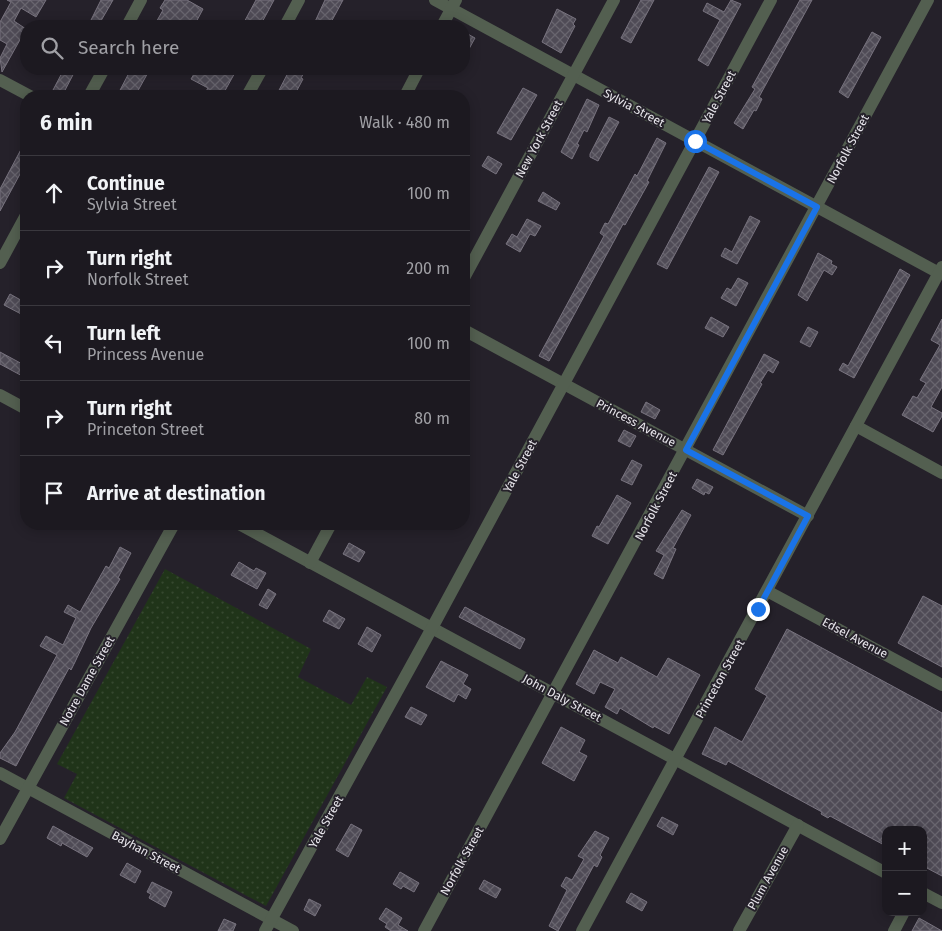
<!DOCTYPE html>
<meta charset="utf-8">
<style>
:root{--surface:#1c1920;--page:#252229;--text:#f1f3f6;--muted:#a0a0a5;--line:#3a383e}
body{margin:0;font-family:"Fira Sans",sans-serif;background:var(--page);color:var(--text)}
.controls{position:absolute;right:15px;bottom:15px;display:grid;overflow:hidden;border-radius:10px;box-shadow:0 2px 12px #0003}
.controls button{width:45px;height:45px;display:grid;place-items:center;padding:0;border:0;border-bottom:1px solid var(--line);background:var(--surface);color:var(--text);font:25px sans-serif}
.stop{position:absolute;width:15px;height:15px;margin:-11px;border:4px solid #1a73e8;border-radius:50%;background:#fff}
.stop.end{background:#1a73e8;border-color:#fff;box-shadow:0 1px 5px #0008}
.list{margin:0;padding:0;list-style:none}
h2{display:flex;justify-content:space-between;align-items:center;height:65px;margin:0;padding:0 20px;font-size:21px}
h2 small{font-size:16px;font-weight:400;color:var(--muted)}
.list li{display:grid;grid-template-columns:32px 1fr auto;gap:15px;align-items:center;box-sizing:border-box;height:75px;padding:0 20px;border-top:1px solid var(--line)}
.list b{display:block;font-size:19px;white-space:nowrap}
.list p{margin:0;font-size:16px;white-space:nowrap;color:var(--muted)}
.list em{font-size:16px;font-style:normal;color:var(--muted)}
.icon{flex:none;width:28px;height:28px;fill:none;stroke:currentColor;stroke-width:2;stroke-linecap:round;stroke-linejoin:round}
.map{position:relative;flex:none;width:942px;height:931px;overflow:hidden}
.search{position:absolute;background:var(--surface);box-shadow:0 2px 12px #0003;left:20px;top:20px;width:450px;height:55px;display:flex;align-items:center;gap:12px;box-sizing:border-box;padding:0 18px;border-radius:20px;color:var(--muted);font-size:19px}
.panel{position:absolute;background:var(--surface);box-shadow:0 2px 12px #0003;left:20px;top:90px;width:450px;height:440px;border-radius:20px}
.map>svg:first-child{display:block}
.grass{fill:url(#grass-dots)}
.building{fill:url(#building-cross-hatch);stroke:#78737f}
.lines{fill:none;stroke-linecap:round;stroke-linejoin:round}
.minor{stroke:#535f50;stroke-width:12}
.route{stroke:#1a73e8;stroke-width:6}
.labels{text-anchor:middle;stroke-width:4;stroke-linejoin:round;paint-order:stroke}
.street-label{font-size:12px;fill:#e7e5eb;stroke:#25212a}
</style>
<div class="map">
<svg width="942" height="931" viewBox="0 0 942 931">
<defs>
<pattern id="grass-dots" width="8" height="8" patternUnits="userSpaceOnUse" patternTransform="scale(1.25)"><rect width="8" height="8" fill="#203419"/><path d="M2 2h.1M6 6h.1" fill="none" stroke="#36482f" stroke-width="1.8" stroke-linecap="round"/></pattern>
<pattern id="building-cross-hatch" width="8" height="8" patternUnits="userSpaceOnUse" patternTransform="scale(1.25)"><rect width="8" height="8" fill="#4f4b56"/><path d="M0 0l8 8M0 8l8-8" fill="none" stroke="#68656e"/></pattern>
</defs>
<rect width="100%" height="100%" fill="#25212a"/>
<polygon class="grass" points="165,569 311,649 298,677 351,705 367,677 387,687 266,906 64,798 77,774 57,764"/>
<g class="building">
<polygon points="7,0 46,0 36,17 21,8 14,21 26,29 2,72 0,58 7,44 0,40 0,22 11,2"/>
<polygon points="101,0 113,0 98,26 90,22"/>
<polygon points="165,0 187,0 203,9 194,26 154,26 163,10 160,8"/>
<polygon points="256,0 274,0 260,26 242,26"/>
<polygon points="325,0 343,0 329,26 313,26"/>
<polygon points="641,0 654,0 631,43 621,38"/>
<polygon points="731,0 741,4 708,66 698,60 720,20 703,11 707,3 724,12"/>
<polygon points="800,0 812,0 759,97 762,99 756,111 754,110 743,129 734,123 755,89 752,87"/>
<polygon points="557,9 576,19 573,24 575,26 561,53 542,42"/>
<polygon points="464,32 475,38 464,58"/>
<polygon points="872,32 881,37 848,98 839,92"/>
<polygon points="64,69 76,69 62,96 59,96 52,92"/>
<polygon points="131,69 150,69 135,96 117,96"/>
<polygon points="197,69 237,69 222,96 203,96 208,88 191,79"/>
<polygon points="290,69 306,69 301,78 303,79 294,96 276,96"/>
<polygon points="523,88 537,95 511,140 497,133"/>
<polygon points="587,99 599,105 587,132 584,130 577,144 579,145 572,159 561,152"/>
<polygon points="609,117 619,122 598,161 590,157 590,154"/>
<polygon points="657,138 666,143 647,181 649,182 625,225 623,224 614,241 549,361 539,356 604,236 600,233 605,223 608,224 635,174 637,176"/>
<polygon points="26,140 26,163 0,211 0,189"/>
<polygon points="488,156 502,164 496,174 482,166"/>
<polygon points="709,167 719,172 667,269 657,264"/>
<polygon points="543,192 560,203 556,210 538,201"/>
<polygon points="750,216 760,221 737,264 721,256 725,248 732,252"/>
<polygon points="527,219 541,226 535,236 530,234 520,252 506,244 512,234 517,237"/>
<polygon points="818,253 832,261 831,264 837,267 832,275 824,270 807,301 798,295"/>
<polygon points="900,269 910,275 854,378 839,370 843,363 848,366"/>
<polygon points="738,278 748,283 736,306 721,298 727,288 731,290"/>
<polygon points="10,294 26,303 23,315 4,305"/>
<polygon points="711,317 729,327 723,337 705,328"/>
<polygon points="942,319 942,387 931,407 942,413 942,416 933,432 902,415 913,396 917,398 926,383 920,380 940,345 931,340"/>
<polygon points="808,327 818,332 810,347 800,342"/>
<polygon points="0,352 26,366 26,378 0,364"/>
<polygon points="764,354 779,362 773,373 768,370 760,383 762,384 723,455 713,450"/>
<polygon points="646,402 660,410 655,419 641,412"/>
<polygon points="624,430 636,436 630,447 618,441"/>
<polygon points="632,460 642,465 632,485 621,480"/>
<polygon points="697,479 713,487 709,494 705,492 704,495 692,488"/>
<polygon points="617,495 631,503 608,544 592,536 597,526 599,527"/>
<polygon points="682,510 691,515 673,548 676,549 663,579 654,574 664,555 656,551"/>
<polygon points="349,543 365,552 359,562 343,554"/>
<polygon points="120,547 131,553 120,574 118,578 120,579 91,628 75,662 71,670 69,668 16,766 0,758 0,753 15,732 57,655 40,646 46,636 63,645 76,618 64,612 68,605 80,612 106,566 109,568"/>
<polygon points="239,562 254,571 256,568 266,573 257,589 231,575"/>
<polygon points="268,589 276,594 267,609 259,605"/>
<polygon points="923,596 942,606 942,667 898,643"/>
<polygon points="465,607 525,639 520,649 459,617"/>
<polygon points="329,610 345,619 339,629 323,621"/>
<polygon points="367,627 381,635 372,652 358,644"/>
<polygon points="787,629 942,713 942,876 923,866 923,830 886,830 886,846 830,816 828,818 821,814 822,812 728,761 726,765 702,754 715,727 742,742 767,696 755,689"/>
<polygon points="594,650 618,663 621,657 657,677 668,658 700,675 669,734 654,726 653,728 620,708 617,714 605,707 615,689 600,682 594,694 576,684"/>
<polygon points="441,661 468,675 463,684 471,689 466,699 458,694 454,702 426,687"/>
<polygon points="411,707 427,715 421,725 405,717"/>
<polygon points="561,727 585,740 579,752 587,756 574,781 542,763"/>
<polygon points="662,817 678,825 673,835 657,826"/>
<polygon points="351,824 362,830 348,857 336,850"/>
<polygon points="53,826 93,848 87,857 62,843 61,846 47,838"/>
<polygon points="595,831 609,838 600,855 602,857 597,867 594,865 558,931 549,926 567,890 561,886 566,877 572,880 584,859 578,856"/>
<polygon points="127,863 141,871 135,883 120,875"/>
<polygon points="400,872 419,883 414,892 403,886 401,889 393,884"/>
<polygon points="484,880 501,889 496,898 479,889"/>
<polygon points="152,882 172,892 165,907 149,898 151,894 147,892"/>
<polygon points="631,893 647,902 642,911 626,902"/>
<polygon points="309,899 321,905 315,916 304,910"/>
<polygon points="386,908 402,918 398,925 408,931 391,931 385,927 387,924 379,919"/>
<polygon points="919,918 942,931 912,931"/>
<polygon points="224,919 236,924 233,931 218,931"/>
</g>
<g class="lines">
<g class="minor">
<polyline points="435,0 939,273"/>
<polyline points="127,26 141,0"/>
<polyline points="285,26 299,0"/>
<polyline points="442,26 456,0"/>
<polyline points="0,80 30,96"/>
<polyline points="89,96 104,69"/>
<polyline points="247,96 262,69"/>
<polyline points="405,96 419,69"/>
<polyline points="0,263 26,215"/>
<polyline points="464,278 614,0"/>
<polyline points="464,330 808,516"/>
<polyline points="0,395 26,409"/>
<polyline points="856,426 942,473"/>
<polyline points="239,524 886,873"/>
<polyline points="310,563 331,524"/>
<polyline points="767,591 942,685"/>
<polyline points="0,773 293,931"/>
<polyline points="0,839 174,524"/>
<polyline points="923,893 942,903"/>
<polyline points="265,931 432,628 771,0"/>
<polyline points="424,931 928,0"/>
<polyline points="582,931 942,267"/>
<polyline points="739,931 798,825"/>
<polyline points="894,931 904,912"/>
</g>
</g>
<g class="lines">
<polyline class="route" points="695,141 817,207 686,450 808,516 758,609"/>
</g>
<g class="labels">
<g class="street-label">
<text transform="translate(719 97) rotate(-62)" y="4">Yale Street</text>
<text transform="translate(634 108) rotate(28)" y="4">Sylvia Street</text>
<text transform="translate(539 139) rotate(-62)" y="4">New York Street</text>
<text transform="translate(848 149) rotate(-62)" y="4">Norfolk Street</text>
<text transform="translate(636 423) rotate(28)" y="4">Princess Avenue</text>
<text transform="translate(520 466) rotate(-62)" y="4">Yale Street</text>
<text transform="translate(656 506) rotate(-62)" y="4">Norfolk Street</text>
<text transform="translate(855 638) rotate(28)" y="4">Edsel Avenue</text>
<text transform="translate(720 679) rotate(-61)" y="4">Princeton Street</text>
<text transform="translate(87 681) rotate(-61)" y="4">Notre Dame Street</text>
<text transform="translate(562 698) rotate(28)" y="4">John Daly Street</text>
<text transform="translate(326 822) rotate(-61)" y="4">Yale Street</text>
<text transform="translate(146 852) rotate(28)" y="4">Bayhan Street</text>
<text transform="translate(462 861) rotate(-61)" y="4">Norfolk Street</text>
<text transform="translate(768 878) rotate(-61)" y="4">Plum Avenue</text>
</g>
</g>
</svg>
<div class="controls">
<button>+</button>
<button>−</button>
</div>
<div class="stop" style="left:695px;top:141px"></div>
<div class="stop end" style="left:758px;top:609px"></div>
<div class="search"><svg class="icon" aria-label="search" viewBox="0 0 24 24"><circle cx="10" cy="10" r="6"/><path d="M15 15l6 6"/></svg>Search here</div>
<section class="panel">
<h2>6 min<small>Walk · 480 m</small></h2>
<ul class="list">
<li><svg class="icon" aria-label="ahead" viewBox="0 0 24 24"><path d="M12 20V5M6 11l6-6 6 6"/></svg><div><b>Continue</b><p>Sylvia Street</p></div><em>100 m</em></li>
<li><svg class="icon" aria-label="right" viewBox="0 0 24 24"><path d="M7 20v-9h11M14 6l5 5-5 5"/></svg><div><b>Turn right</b><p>Norfolk Street</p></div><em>200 m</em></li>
<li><svg class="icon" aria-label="left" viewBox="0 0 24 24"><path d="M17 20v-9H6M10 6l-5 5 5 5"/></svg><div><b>Turn left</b><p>Princess Avenue</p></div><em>100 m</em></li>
<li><svg class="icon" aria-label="right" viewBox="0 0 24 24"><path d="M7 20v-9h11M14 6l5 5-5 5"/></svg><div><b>Turn right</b><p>Princeton Street</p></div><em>80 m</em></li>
<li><svg class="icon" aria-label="arrive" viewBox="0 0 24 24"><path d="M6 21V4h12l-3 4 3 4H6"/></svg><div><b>Arrive at destination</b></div></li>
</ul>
</section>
</div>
